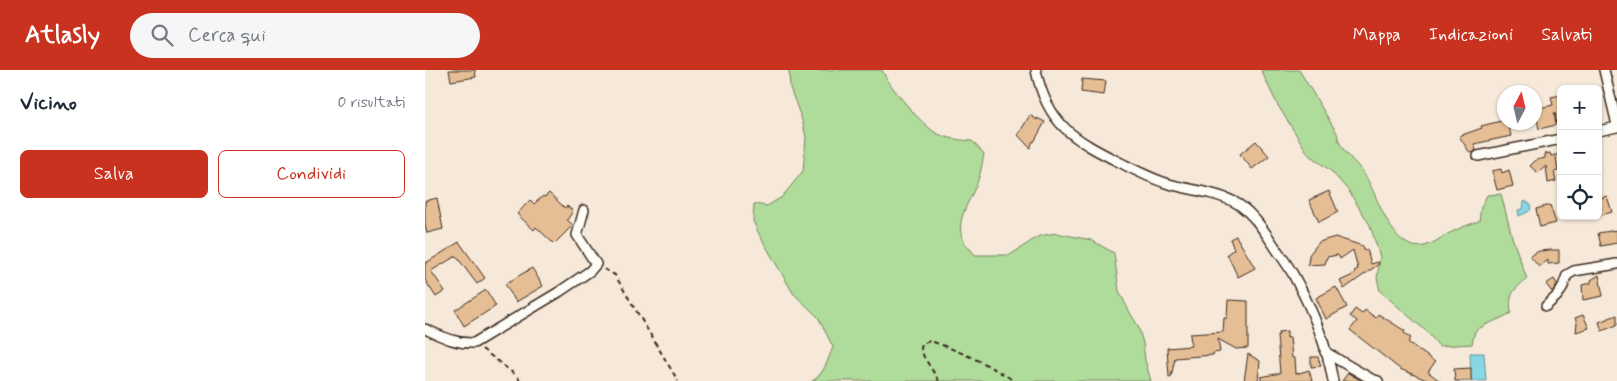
<!DOCTYPE html>
<html lang="it">
<meta charset="utf-8">
<style>
:root{--surface:#fff;--page:#f6f6f7;--text:#1f2937;--muted:#747a83;--line:#e0e1e3;--accent:#c8321e}
body{margin:0;font-family:Mynerve,sans-serif;background:var(--page);color:var(--text)}
.controls{position:absolute;right:15px;top:15px;display:grid;overflow:hidden;border-radius:8px;box-shadow:0 1px 4px #0004}
.controls button{width:45px;height:45px;display:grid;place-items:center;padding:0;border:0;border-bottom:1px solid var(--line);background:var(--surface);color:var(--text);font:25px sans-serif}
.compass{position:absolute;left:1072px;top:15px;width:45px;height:45px;border-radius:50%;background:var(--surface);box-shadow:0 1px 4px #0004;rotate:7deg}
.list{margin:0;padding:0;list-style:none}
h2{display:flex;justify-content:space-between;align-items:center;height:65px;margin:0;padding:0 20px;font-size:21px}
h2 small{font-size:16px;font-weight:400;color:var(--muted)}
.actions{display:flex;gap:10px;padding:15px 20px}
.actions a{flex:1;padding:11px 0;border:1px solid var(--accent);border-radius:8px;text-align:center;font-size:18px;color:var(--accent)}
.actions .main{background:var(--accent);color:#fff}
.icon{flex:none;width:28px;height:28px;fill:none;stroke:currentColor;stroke-width:2;stroke-linecap:round;stroke-linejoin:round}
.map{position:relative;flex:none;width:1192px;height:311px;overflow:hidden}
header{display:flex;align-items:center;gap:30px;box-sizing:border-box;height:70px;padding:0 25px;background:var(--accent);color:#fff}
header strong{font-size:24px}
nav{display:flex;gap:28px;margin-inline-start:auto;font-size:18px}
.search{width:350px;height:45px;background:var(--page);display:flex;align-items:center;gap:12px;box-sizing:border-box;padding:0 18px;border-radius:28px;color:var(--muted);font-size:19px}
main{display:flex}
aside{flex:1;background:var(--surface)}
.map>svg:first-child{display:block}
.green{fill:#afdc9b;stroke:#75835c}
.water{fill:#87d7e5;stroke:#699295}
.building{fill:#e6be96;stroke:#3b2a1e}
.lines{fill:none;stroke-linecap:round;stroke-linejoin:round}
.street-casing{stroke:#3b2a1e;stroke-width:12}
.path{stroke:#3b2a1e;stroke-width:2;stroke-dasharray:5 4;stroke-linecap:butt}
.street{stroke:#fdfcf7;stroke-width:9}
</style>
<header>
<strong>Atlasly</strong>
<div class="search"><svg class="icon" aria-label="search" viewBox="0 0 24 24"><circle cx="10" cy="10" r="6"/><path d="M15 15l6 6"/></svg>Cerca qui</div>
<nav><a>Mappa</a><a>Indicazioni</a><a>Salvati</a></nav>
</header>
<main>
<aside>
<h2>Vicino<small>0 risultati</small></h2>
<ul class="list">
</ul>
<div class="actions"><a class="main">Salva</a><a>Condividi</a></div>
</aside>
<div class="map">
<svg width="1192" height="311" viewBox="0 0 1192 311">
<rect width="100%" height="100%" fill="#f6e9da"/>
<filter id="ink" filterUnits="userSpaceOnUse"><feTurbulence type="fractalNoise" baseFrequency=".02" numOctaves="2"/><feDisplacementMap in="SourceGraphic" scale="10" xChannelSelector="R" yChannelSelector="G"/><feConvolveMatrix kernelMatrix="1 2 1 2 8 2 1 2 1" color-interpolation-filters="sRGB"/></filter>
<g filter="url(#ink)">
<g class="green">
<path d="M364,0H457C464,16 497,56 513,64C524,69 535,70 547,71L559,84C557,95 555,107 550,118C543,134 528,155 540,173C543,177 547,181 550,185H585L614,166L631,163L666,170L689,183L694,221L704,241L713,256L718,273L720,290L726,311H387C399,305 403,289 408,277L393,247L368,223L335,166L328,151L329,134L342,136L357,127L378,101L381,67L377,50L365,18Z"/>
<path d="M836,0H874L912,63C914,82 932,91 941,107C954,128 969,190 1005,174C1013,171 1020,164 1029,161C1037,157 1045,154 1054,151L1056,137L1062,125L1076,124L1087,167L1102,209C1087,221 1084,224 1086,243C1074,250 1062,253 1050,261L1047,274L1014,276L1002,262L955,221L952,208L955,187L945,155L923,120L906,101L884,85L852,34Z"/>
</g>
<g class="water">
<polygon points="1100,131 1105,134 1106,139 1103,142 1094,146 1093,140 1098,139 1099,132"/>
<polygon points="1045,283 1059,283 1061,311 1046,311"/>
</g>
<g class="building">
<polygon points="24,0 50,0 51,7 26,11"/>
<polygon points="657,9 681,11 679,25 656,22"/>
<polygon points="1136,25 1136,54 1132,54 1130,43 1129,43 1131,55 1114,59 1110,39 1128,35 1126,27"/>
<polygon points="605,45 612,50 612,48 620,52 609,72 608,71 605,78 593,65"/>
<polygon points="1080,50 1080,52 1083,52 1086,66 1049,74 1051,80 1049,82 1045,83 1034,66 1057,58 1056,56"/>
<polygon points="831,71 844,86 827,99 815,84"/>
<polygon points="1125,83 1126,86 1135,84 1131,87 1133,101 1129,102 1131,111 1123,113 1121,96 1113,103 1105,96 1111,90 1120,88 1120,84"/>
<polygon points="1076,99 1077,103 1084,100 1088,116 1072,120 1067,101"/>
<polygon points="904,121 913,142 894,152 884,130"/>
<polygon points="124,123 140,138 142,136 148,141 142,150 148,155 129,174 111,157 109,160 92,144 105,130 109,134 118,126 120,127"/>
<polygon points="1182,126 1187,142 1173,146 1173,129"/>
<polygon points="12,128 18,159 2,163 0,155 0,131"/>
<polygon points="1125,135 1131,153 1115,157 1111,139"/>
<polygon points="1192,160 1192,173 1176,176 1173,163"/>
<polygon points="811,166 830,198 813,207 802,184 809,179 805,169"/>
<polygon points="910,167 938,176 939,180 942,179 946,194 953,192 954,194 919,219 915,211 930,204 929,201 933,199 928,180 915,189 913,185 902,187 900,194 883,195 884,185 894,172"/>
<polygon points="34,172 60,208 52,214 31,186 6,201 20,221 11,227 0,210 0,191 1,193"/>
<polygon points="1127,180 1134,180 1134,193 1123,194 1123,190 1114,197 1105,186 1114,181"/>
<polygon points="107,198 118,216 91,232 80,214"/>
<polygon points="1174,205 1178,226 1158,230 1157,215 1166,213 1166,210"/>
<polygon points="1129,209 1132,214 1127,222 1121,214"/>
<polygon points="911,217 922,237 901,249 891,228"/>
<polygon points="61,220 71,236 39,256 30,240"/>
<polygon points="803,230 823,231 823,278 811,279 793,269 795,282 788,283 788,285 750,288 746,307 744,307 742,278 766,276 765,264 798,262 799,248 802,248"/>
<polygon points="930,239 937,244 940,240 951,248 953,244 980,261 979,263 986,268 983,272 1010,292 1003,302 1015,311 1004,311 975,299 925,260 932,251 925,246"/>
<polygon points="1158,245 1164,258 1151,262 1152,253 1150,248"/>
<polygon points="1192,245 1192,255 1177,261 1174,252"/>
<polygon points="862,261 862,268 865,267 867,288 870,288 871,304 884,300 887,311 836,311 836,307 855,303 852,265 854,265 853,262"/>
<polygon points="823,284 835,291 833,311 819,311"/>
<polygon points="886,287 893,287 896,296 886,297"/>
<polygon points="1046,298 1046,311 1030,311 1029,299"/>
<polygon points="923,303 937,311 917,311"/>
</g>
<g class="lines">
<defs>
<g id="street">
<path d="M611,0C622,55 650,70 696,93C712,101 727,109 744,114C765,120 795,123 813,134C828,144 838,159 848,174C855,185 864,196 870,208C887,239 902,277 908,311"/>
<polyline points="1179,0 1192,55"/>
<polyline points="1173,61 1192,57"/>
<polyline points="1053,86 1136,69"/>
<polyline points="1121,236 1132,226 1137,219 1142,205 1149,201 1192,194"/>
<path d="M0,259C16,266 31,274 49,273L134,222L165,201L171,194L152,165L159,140"/>
<polyline points="900,282 948,310 953,311"/>
</g>
</defs>
<use href="#street" class="street-casing"/>
<g class="path">
<polyline points="179,199 190,205 253,311"/>
<polyline points="57,279 92,306 95,311"/>
<path d="M514,311L499,287L496,279L497,274L505,271C531,279 567,296 589,311"/>
</g>
<use href="#street" class="street"/>
</g>
</g>
</svg>
<div class="controls">
<button>+</button>
<button>−</button>
<button><svg class="icon" aria-label="locate" viewBox="0 0 24 24"><circle cx="12" cy="12" r="6"/><path d="M12 2v4M12 18v4M2 12h4M18 12h4"/></svg></button>
</div>
<svg class="compass" viewBox="-18 -18 36 36"><path d="M0-13l5 13h-10z" fill="#e53935"/><path d="M0 13l5-13h-10z" fill="#747a83"/></svg>
</div>
</main>
